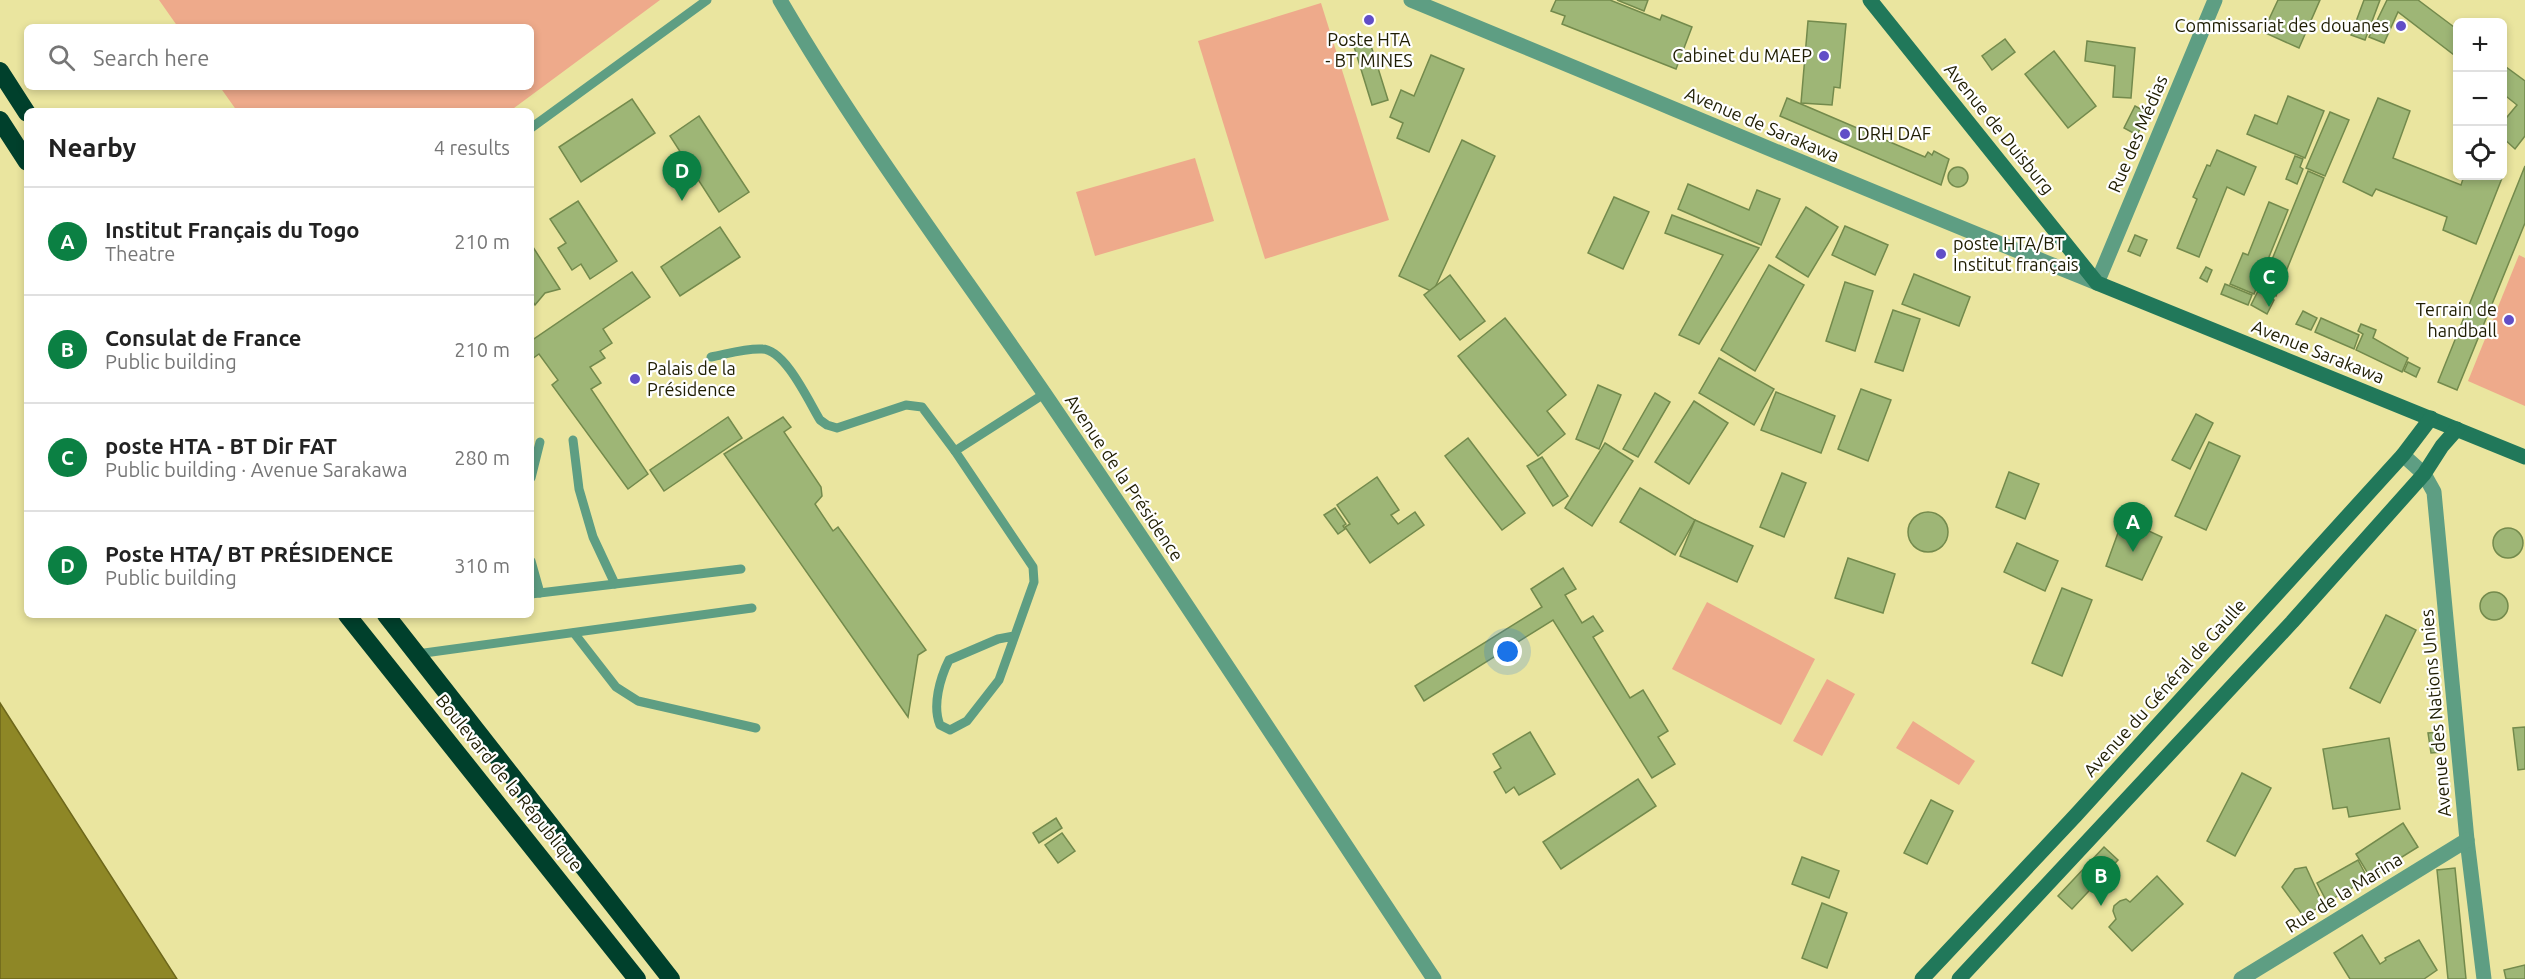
<!DOCTYPE html>
<meta charset="utf-8">
<style>
:root{--surface:#fff;--page:#f2f2f2;--text:#222;--muted:#767676;--line:#e0e0e0;--accent:#0b8043}
body{margin:0;font-family:Ubuntu,sans-serif;background:var(--page);color:var(--text)}
.controls{position:absolute;right:18px;top:18px;display:grid;overflow:hidden;border-radius:9px;box-shadow:0 3px 9px #0003}
.controls button{width:54px;height:54px;display:grid;place-items:center;padding:0;border:0;border-bottom:2px solid var(--line);background:var(--surface);color:var(--text);font:30px sans-serif}
.you{position:absolute;left:1508px;top:652px;width:21px;height:21px;margin:-15px;border:4px solid #fff;border-radius:50%;background:#1a73e8;box-shadow:0 0 0 9px #1a73e833}
.badge{display:grid;place-items:center;width:39px;height:39px;border-radius:50%;background:var(--accent);color:#fff;font-size:20px;font-weight:700}
.pin{position:absolute;translate:-50% -50px;filter:drop-shadow(0 2px 3px #0008)}
.pin::after{content:'';position:absolute;top:32px;width:21px;height:18px;background:inherit;clip-path:polygon(0 0,100% 0,50% 100%)}
.list{margin:0;padding:0;list-style:none}
h2{display:flex;justify-content:space-between;align-items:center;height:78px;margin:0;padding:0 24px;font-size:26px}
h2 small{font-size:20px;font-weight:400;color:var(--muted)}
.list li{display:grid;grid-template-columns:39px 1fr auto;gap:18px;align-items:center;box-sizing:border-box;height:108px;padding:0 24px;border-top:2px solid var(--line)}
.list b{display:block;font-size:22px;white-space:nowrap}
.list p{margin:0;font-size:20px;white-space:nowrap;color:var(--muted)}
.list em{font-size:20px;font-style:normal;color:var(--muted)}
.icon{flex:none;width:33px;height:33px;fill:none;stroke:currentColor;stroke-width:2;stroke-linecap:round;stroke-linejoin:round}
.map{position:relative;flex:none;width:2525px;height:979px;overflow:hidden}
.search{position:absolute;background:var(--surface);box-shadow:0 3px 9px #0003;left:24px;top:24px;width:510px;height:66px;display:flex;align-items:center;gap:15px;box-sizing:border-box;padding:0 21px;border-radius:9px;color:var(--muted);font-size:22px}
.panel{position:absolute;background:var(--surface);box-shadow:0 3px 9px #0003;left:24px;top:108px;width:510px;height:510px;border-radius:9px}
.map>svg:first-child{display:block}
.green{fill:#eeaa8b}
.water{fill:#8e8726;stroke:#6d671b;stroke-width:1.5}
.building{fill:#9eb676;stroke:#738a4c;stroke-width:1.5}
.lines{fill:none;stroke-linecap:round;stroke-linejoin:round}
.lane{stroke:#5e9e83;stroke-width:9}
.street{stroke:#5e9e83;stroke-width:15}
.secondary{stroke:#21785a;stroke-width:15}
.highway{stroke:#00402c;stroke-width:18}
.poi-dot{fill:#614ec7;stroke:#fff;stroke-width:2}
.labels{text-anchor:middle;stroke-width:4.5;stroke-linejoin:round;paint-order:stroke}
.poi-label{font-size:18px;fill:#1f1d02;stroke:#fff;text-anchor:end}
.street-label{font-size:18px;fill:#1f1d02;stroke:#fff}
</style>
<div class="map">
<svg width="2525" height="979" viewBox="0 0 2525 979">
<rect width="100%" height="100%" fill="#eae59f"/>
<g class="green">
<polygon points="159,0 660,0 510,111 237,111 220,87 531,87 531,27 178,27"/>
<polygon points="1321,3 1389,220 1265,259 1198,41"/>
<polygon points="1195,158 1214,221 1095,256 1076,192"/>
<polygon points="2519,255 2525,258 2525,406 2468,381"/>
<polygon points="1707,602 1815,659 1781,725 1672,669"/>
<polygon points="1827,679 1855,694 1822,756 1793,741"/>
<polygon points="1913,721 1975,761 1959,785 1896,748"/>
</g>
<polygon class="water" points="0,703 177,979 0,979"/>
<g class="building">
<polygon points="1556,0 1610,0 1660,20 1662,15 1692,27 1676,69 1562,24 1565,16 1551,11"/>
<polygon points="1617,0 1648,0 1644,11"/>
<polygon points="2278,0 2320,0 2299,48 2263,32"/>
<polygon points="2364,0 2380,0 2365,40 2351,35"/>
<polygon points="2387,0 2418,0 2458,30 2458,58 2398,12 2384,43 2369,37"/>
<polygon points="1808,21 1846,24 1840,88 1834,87 1832,105 1801,103"/>
<polygon points="1368,36 1388,100 1372,105 1352,40"/>
<polygon points="2005,39 2015,52 1992,70 1982,56"/>
<polygon points="2087,41 2135,48 2131,98 2113,97 2115,66 2085,61"/>
<polygon points="2054,51 2096,106 2068,128 2025,74"/>
<polygon points="1431,55 1464,69 1429,152 1397,138 1403,123 1390,117 1401,90 1414,96"/>
<polygon points="2502,64 2525,81 2525,136 2515,149 2502,137 2502,123 2517,105 2502,93"/>
<polygon points="2288,96 2324,111 2305,158 2247,134 2255,115 2277,124"/>
<polygon points="1787,98 1925,157 1928,152 1932,155 1934,151 1949,159 1941,185 1780,116"/>
<polygon points="2378,98 2410,111 2393,158 2461,185 2464,176 2502,176 2504,173 2476,244 2443,230 2447,217 2376,189 2372,196 2343,182"/>
<polygon points="632,99 655,133 581,182 559,147"/>
<polygon points="2135,106 2148,113 2137,135 2124,128"/>
<polygon points="2330,112 2349,120 2325,176 2306,168"/>
<polygon points="699,116 749,192 719,212 670,136"/>
<polygon points="1462,140 1495,156 1433,292 1399,276"/>
<polygon points="2217,150 2256,167 2244,195 2227,187 2199,257 2177,248 2197,199 2193,197 2207,165 2210,166"/>
<polygon points="2295,156 2303,159 2300,167 2303,169 2297,184 2286,179"/>
<polygon points="2525,166 2525,223 2457,390 2438,382"/>
<circle cx="1958" cy="177" r="10"/>
<polygon points="2308,171 2324,178 2276,296 2260,289"/>
<polygon points="1688,184 1749,210 1757,190 1780,199 1761,245 1678,209"/>
<polygon points="1614,197 1649,212 1623,269 1588,253"/>
<polygon points="578,201 617,261 590,279 581,264 572,270 558,248 566,243 550,219"/>
<polygon points="2269,202 2288,210 2254,294 2230,284 2243,253 2248,255"/>
<polygon points="1806,207 1838,227 1808,277 1776,257"/>
<polygon points="1672,215 1759,248 1699,344 1679,335 1723,255 1665,233"/>
<polygon points="1845,226 1888,245 1875,275 1832,255"/>
<polygon points="720,227 740,257 680,296 661,267"/>
<polygon points="2135,235 2147,240 2140,256 2128,251"/>
<polygon points="531,244 560,289 545,293 535,305 531,298"/>
<polygon points="1769,265 1804,285 1755,371 1721,350"/>
<polygon points="2206,267 2212,270 2207,282 2200,278"/>
<polygon points="632,272 650,297 603,329 612,343 600,351 605,358 590,367 601,383 591,389 648,474 628,489 552,385 558,380 539,354 532,359 531,357 531,341"/>
<polygon points="1914,274 1970,297 1959,326 1902,304"/>
<polygon points="1450,275 1485,321 1460,340 1424,295"/>
<polygon points="1845,282 1873,291 1855,351 1826,341"/>
<polygon points="2225,284 2252,295 2248,305 2221,294"/>
<polygon points="2258,291 2274,300 2267,314 2251,305"/>
<polygon points="1893,310 1920,319 1903,371 1875,362"/>
<polygon points="2303,311 2317,318 2311,330 2296,324"/>
<polygon points="1505,318 1566,395 1547,411 1565,434 1538,456 1458,356"/>
<polygon points="2321,318 2359,335 2354,349 2315,332"/>
<polygon points="2361,324 2376,330 2373,338 2408,358 2402,372 2356,350 2363,334 2358,331"/>
<polygon points="1719,358 1774,389 1754,425 1699,393"/>
<polygon points="2408,362 2420,368 2416,377 2404,371"/>
<polygon points="1598,385 1621,395 1599,449 1576,439"/>
<polygon points="1861,389 1891,400 1868,461 1838,449"/>
<polygon points="1776,392 1835,416 1821,453 1761,430"/>
<polygon points="1655,393 1670,402 1638,457 1623,449"/>
<polygon points="1694,401 1728,423 1689,484 1655,462"/>
<polygon points="2196,414 2213,423 2190,469 2172,460"/>
<polygon points="728,417 742,438 664,491 650,470"/>
<polygon points="783,417 791,427 784,432 821,487 822,496 815,504 833,531 838,527 926,650 918,655 908,717 724,454"/>
<polygon points="1468,438 1525,513 1502,530 1445,456"/>
<polygon points="2209,442 2240,456 2206,530 2175,516"/>
<polygon points="1605,443 1633,461 1592,526 1565,508"/>
<polygon points="1542,457 1568,496 1553,506 1527,466"/>
<polygon points="2009,472 2039,484 2025,519 1996,507"/>
<polygon points="1782,473 1806,483 1784,537 1760,527"/>
<polygon points="1377,477 1399,510 1391,515 1398,524 1415,512 1424,525 1370,563 1345,527 1350,524 1337,505"/>
<polygon points="1640,488 1695,520 1675,555 1620,522"/>
<polygon points="1335,508 1346,524 1343,526 1345,529 1338,534 1324,515"/>
<circle cx="1928" cy="532" r="20"/>
<polygon points="2123,519 2162,537 2142,580 2106,566"/>
<polygon points="1695,520 1753,546 1737,582 1680,556"/>
<circle cx="2508" cy="543" r="15"/>
<polygon points="2017,543 2058,561 2045,591 2004,572"/>
<polygon points="1848,558 1895,574 1883,613 1835,598"/>
<polygon points="1563,568 1576,589 1565,595 1582,623 1593,616 1603,631 1593,637 1630,698 1643,690 1668,731 1658,737 1675,764 1652,778 1553,620 1424,701 1415,686 1542,607 1531,589"/>
<polygon points="2062,588 2092,600 2062,676 2032,663"/>
<circle cx="2494" cy="606" r="14"/>
<polygon points="2386,615 2416,630 2380,703 2350,688"/>
<polygon points="2525,727 2525,769 2518,770 2513,728"/>
<polygon points="1530,732 1555,774 1519,795 1514,787 1506,793 1494,772 1501,768 1493,754"/>
<polygon points="2441,732 2444,752 2431,753 2428,733"/>
<polygon points="2389,738 2400,809 2349,817 2347,807 2333,809 2323,749"/>
<polygon points="2242,773 2271,788 2235,856 2207,841"/>
<polygon points="1638,779 1656,806 1561,869 1543,842"/>
<polygon points="1931,800 1953,811 1927,864 1904,853"/>
<polygon points="1056,818 1062,828 1039,843 1033,833"/>
<polygon points="2403,823 2418,847 2370,877 2356,854"/>
<polygon points="1062,833 1075,851 1058,863 1045,845"/>
<polygon points="2104,847 2118,860 2072,909 2058,896"/>
<polygon points="1802,857 1839,871 1829,898 1792,884"/>
<polygon points="2358,860 2368,879 2327,902 2317,883"/>
<polygon points="2306,867 2323,904 2304,917 2282,887 2295,869"/>
<polygon points="2455,868 2466,979 2448,979 2437,870"/>
<polygon points="2157,876 2183,904 2132,951 2109,927 2116,919 2113,911 2114,906 2120,901 2126,899 2130,902"/>
<polygon points="1822,903 1847,913 1827,968 1802,958"/>
<polygon points="2362,935 2380,964 2386,960 2385,958 2419,940 2437,970 2424,979 2350,979 2334,953"/>
<polygon points="2525,965 2525,979 2506,979 2504,970"/>
</g>
<g class="lines">
<g class="lane">
<polyline points="531,128 707,0"/>
<path d="M711,357C727,354 746,348 762,349C785,349 809,402 820,420L827,425L837,428L906,405L922,407L955,451"/>
<polyline points="573,440 579,489 593,537 615,584"/>
<polyline points="531,478 540,442"/>
<polyline points="531,561 540,593"/>
<polyline points="531,594 741,569"/>
<polyline points="574,633 616,687 638,701 756,728"/>
<path d="M1014,636L998,639L949,660C940,678 932,706 940,725L950,730L967,721L999,680L1034,582L1033,567L955,451L1044,394"/>
<polyline points="417,654 752,608"/>
</g>
<g class="street">
<path d="M780,0C859,136 955,263 1044,393C1176,587 1304,783 1434,979"/>
<path d="M1411,0C1640,94 1868,191 2097,283L2215,0"/>
<polyline points="2403,455 2424,474 2434,492 2467,840 2484,979"/>
<polyline points="2241,979 2467,840"/>
</g>
<g class="secondary">
<polyline points="1870,0 2097,283 2525,457"/>
<polyline points="1922,979 2076,815 2403,455 2431,418"/>
<polyline points="1959,979 2292,622 2424,474 2442,446 2457,429"/>
</g>
<g class="highway">
<polyline points="0,71 27,113"/>
<polyline points="0,120 27,162"/>
<polyline points="347,615 637,979"/>
<polyline points="386,615 671,979"/>
</g>
</g>
<g class="poi-dot">
<circle cx="1369" cy="20" r="6"/>
<circle cx="2401" cy="26" r="6"/>
<circle cx="1824" cy="56" r="6"/>
<circle cx="1845" cy="134" r="6"/>
<circle cx="1941" cy="254" r="6"/>
<circle cx="2509" cy="320" r="6"/>
<circle cx="635" cy="379" r="6"/>
</g>
<g class="labels">
<g class="poi-label">
<text x="2389" y="32">Commissariat des douanes</text>
<text x="1369" y="46" text-anchor="middle">Poste HTA<tspan x="1369" dy="21">- BT MINES</tspan></text>
<text x="1812" y="62">Cabinet du MAEP</text>
<text x="1857" y="140" text-anchor="start">DRH DAF</text>
<text x="1953" y="250" text-anchor="start">poste HTA/BT<tspan x="1953" dy="21">Institut français</tspan></text>
<text x="2497" y="316">Terrain de<tspan x="2497" dy="21">handball</tspan></text>
<text x="647" y="375" text-anchor="start">Palais de la<tspan x="647" dy="21">Présidence</tspan></text>
</g>
<g class="street-label">
<text transform="translate(1762 125) rotate(23)" y="6">Avenue de Sarakawa</text>
<text transform="translate(1999 129) rotate(51)" y="6">Avenue de Duisburg</text>
<text transform="translate(2138 134) rotate(-67)" y="6">Rue des Médias</text>
<text transform="translate(2318 352) rotate(22)" y="6">Avenue Sarakawa</text>
<text transform="translate(1124 478) rotate(56)" y="6">Avenue de la Présidence</text>
<text transform="translate(2165 688) rotate(-48)" y="6">Avenue du Général de Gaulle</text>
<text transform="translate(2436 713) rotate(-95)" y="6">Avenue des Nations Unies</text>
<text transform="translate(509 783) rotate(51)" y="6">Boulevard de la République</text>
<text transform="translate(2344 893) rotate(-32)" y="6">Rue de la Marina</text>
</g>
</g>
</svg>
<div class="controls">
<button>+</button>
<button>−</button>
<button><svg class="icon" aria-label="locate" viewBox="0 0 24 24"><circle cx="12" cy="12" r="6"/><path d="M12 2v4M12 18v4M2 12h4M18 12h4"/></svg></button>
</div>
<div class="you"></div>
<div class="pin badge" style="left:2133px;top:552px">A</div>
<div class="pin badge" style="left:2101px;top:906px">B</div>
<div class="pin badge" style="left:2269px;top:307px">C</div>
<div class="pin badge" style="left:682px;top:201px">D</div>
<div class="search"><svg class="icon" aria-label="search" viewBox="0 0 24 24"><circle cx="10" cy="10" r="6"/><path d="M15 15l6 6"/></svg>Search here</div>
<section class="panel">
<h2>Nearby<small>4 results</small></h2>
<ul class="list">
<li><span class="badge">A</span><div><b>Institut Français du Togo</b><p>Theatre</p></div><em>210 m</em></li>
<li><span class="badge">B</span><div><b>Consulat de France</b><p>Public building</p></div><em>210 m</em></li>
<li><span class="badge">C</span><div><b>poste HTA - BT Dir FAT</b><p>Public building · Avenue Sarakawa</p></div><em>280 m</em></li>
<li><span class="badge">D</span><div><b>Poste HTA/ BT PRÉSIDENCE</b><p>Public building</p></div><em>310 m</em></li>
</ul>
</section>
</div>
